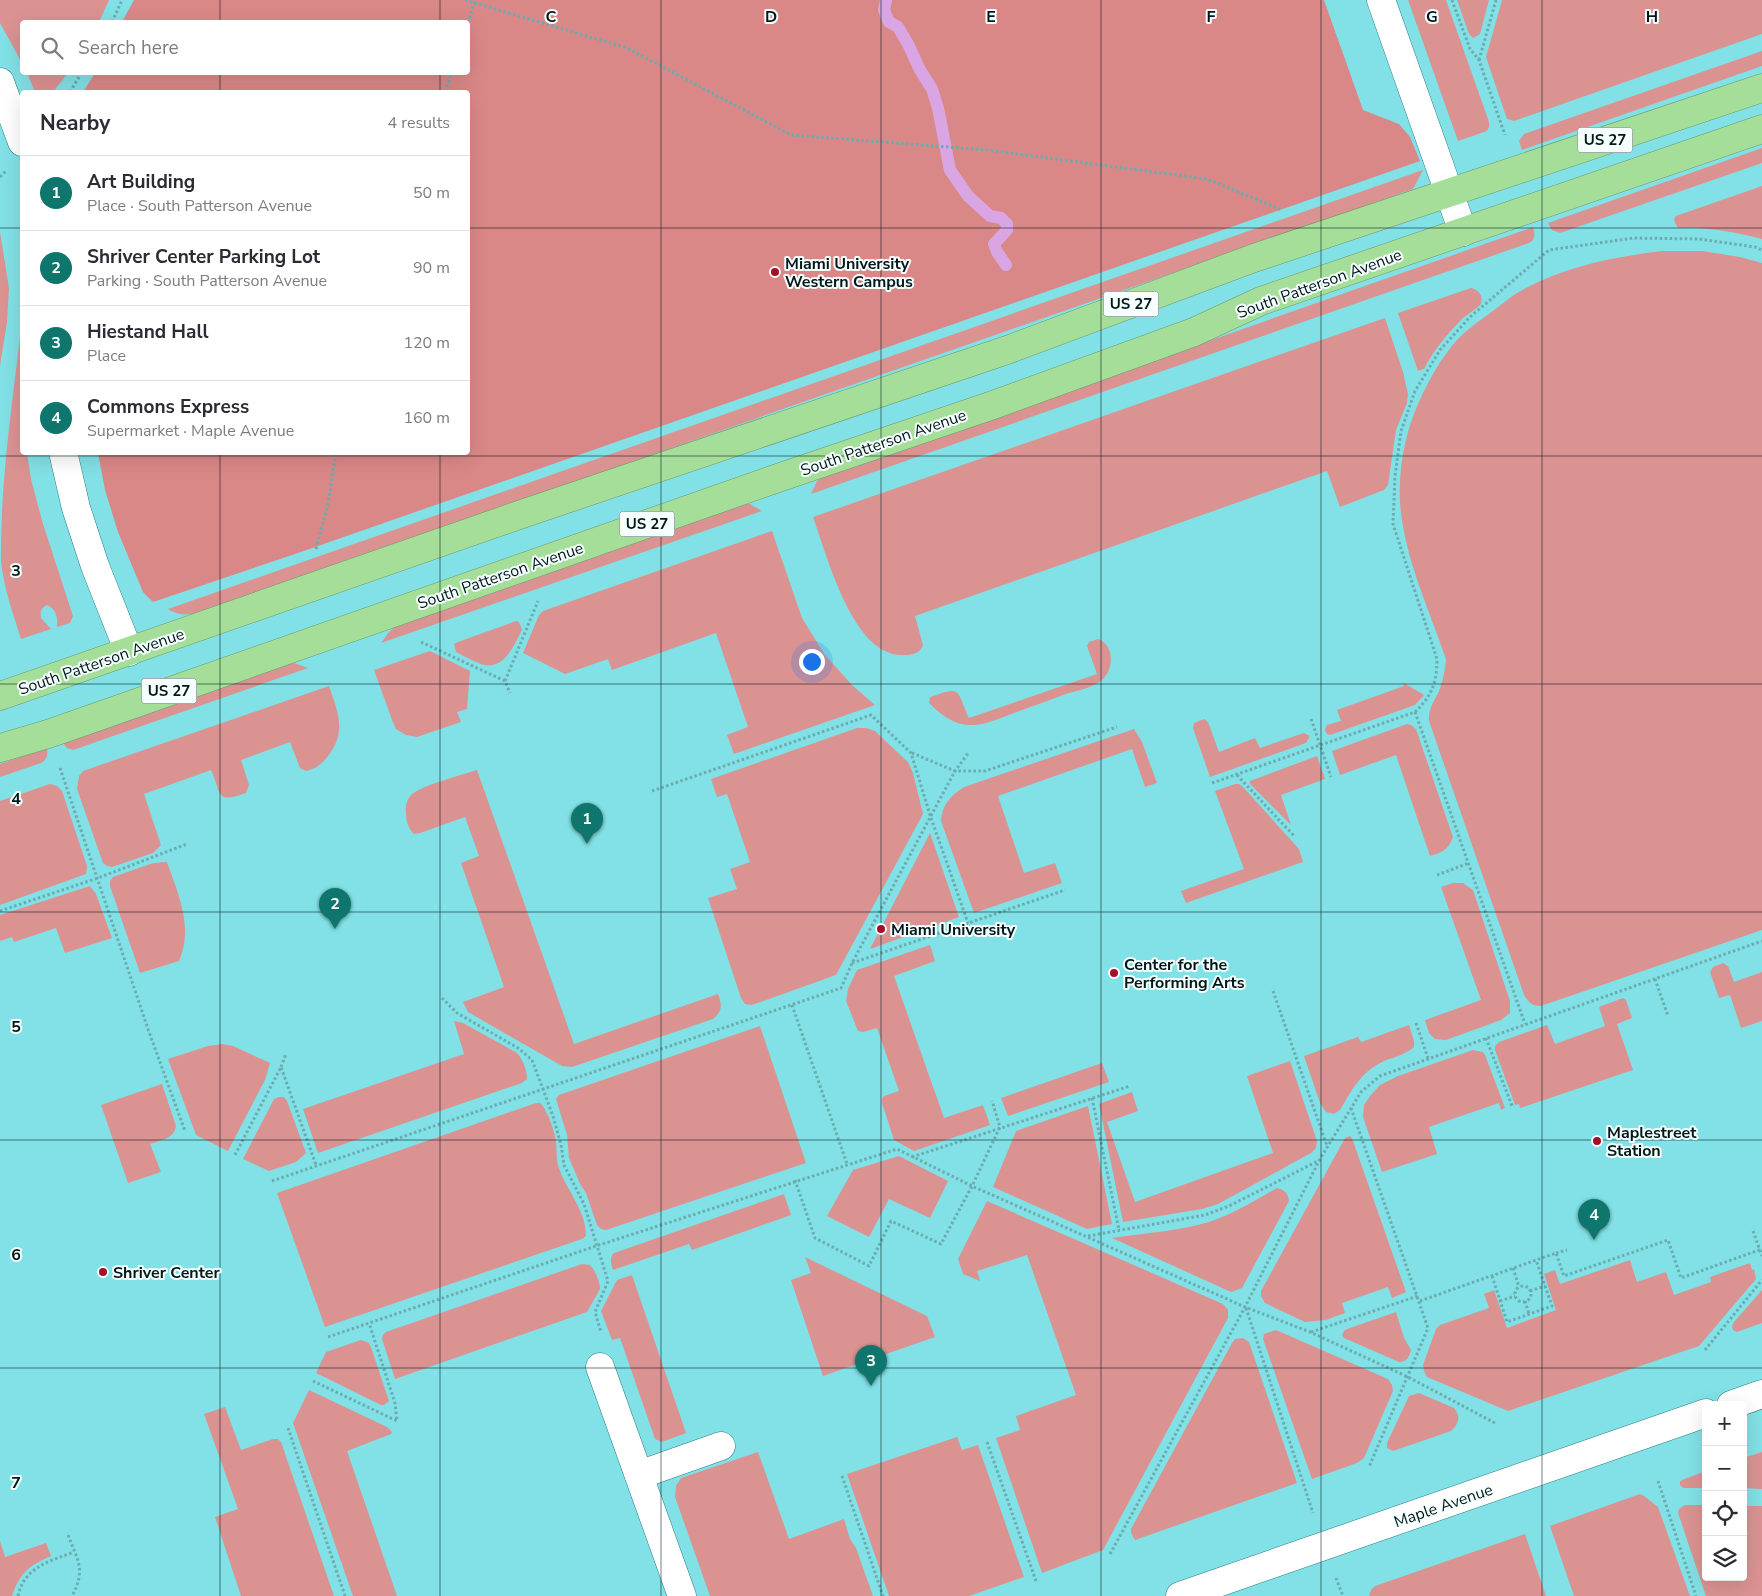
<!DOCTYPE html>
<meta charset="utf-8">
<style>
:root{--surface:#fff;--page:#f2f2f3;--text:#2b2b33;--muted:#7c7c81;--line:#e1e1e2;--accent:#0f766e}
body{margin:0;font-family:"Nunito Sans",sans-serif;background:var(--page);color:var(--text)}
.controls{position:absolute;right:15px;bottom:15px;display:grid;overflow:hidden;border-radius:5px;box-shadow:0 5px 20px #0002}
.controls button{width:45px;height:45px;display:grid;place-items:center;padding:0;border:0;border-bottom:1px solid var(--line);background:var(--surface);color:var(--text);font:25px sans-serif}
.you{position:absolute;left:811px;top:661px;width:18px;height:18px;margin:-12px;border:4px solid #fff;border-radius:50%;background:#1a73e8;box-shadow:0 0 0 8px #1a73e833}
.badge{display:grid;place-items:center;width:32px;height:32px;border-radius:50%;background:var(--accent);color:#fff;font-size:16px;font-weight:700}
.pin{position:absolute;translate:-50% -41px;filter:drop-shadow(0 1px 2px #0008)}
.pin::after{content:'';position:absolute;top:26px;width:18px;height:15px;background:inherit;clip-path:polygon(0 0,100% 0,50% 100%)}
.list{margin:0;padding:0;list-style:none}
h2{display:flex;justify-content:space-between;align-items:center;height:65px;margin:0;padding:0 20px;font-size:21px}
h2 small{font-size:16px;font-weight:400;color:var(--muted)}
.list li{display:grid;grid-template-columns:32px 1fr auto;gap:15px;align-items:center;box-sizing:border-box;height:75px;padding:0 20px;border-top:1px solid var(--line)}
.list b{display:block;font-size:19px;white-space:nowrap}
.list p{margin:0;font-size:16px;white-space:nowrap;color:var(--muted)}
.list em{font-size:16px;font-style:normal;color:var(--muted)}
.icon{flex:none;width:28px;height:28px;fill:none;stroke:currentColor;stroke-width:2;stroke-linecap:round;stroke-linejoin:round}
.map{position:relative;flex:none;width:1762px;height:1596px;overflow:hidden}
.search{position:absolute;background:var(--surface);box-shadow:0 5px 20px #0002;left:20px;top:20px;width:450px;height:55px;display:flex;align-items:center;gap:12px;box-sizing:border-box;padding:0 18px;border-radius:5px;color:var(--muted);font-size:19px}
.panel{position:absolute;background:var(--surface);box-shadow:0 5px 20px #0002;left:20px;top:90px;width:450px;height:365px;border-radius:5px}
.map>svg:first-child{display:block}
.built{fill:#82e1e6;fill-rule:evenodd}
.green{fill:#db9392}
.forest{fill:#da8887}
.lines{fill:none;stroke-linecap:round;stroke-linejoin:round}
.stream{stroke:#d9a6e3;stroke-width:12}
.minor-casing{stroke:#267d82;stroke-width:29}
.highway-casing{stroke:#6b996c;stroke-width:29}
.path{stroke:#6bacaf;stroke-width:3;stroke-dasharray:2.5 2.5;stroke-linecap:butt}
.minor{stroke:#fff;stroke-width:28}
.highway{stroke:#a4de98;stroke-width:28}
.grid{fill:none;stroke:#001819;stroke-width:1;stroke-opacity:0.55}
.poi-dot{fill:#a70d2a;stroke:#f6fefe;stroke-width:2}
.labels{text-anchor:middle;stroke-width:4;stroke-linejoin:round;paint-order:stroke}
.shield{fill:#f6fefe;stroke:#4a5d5e;stroke-width:1}
.shield-label{font-size:15px;font-weight:bold;fill:#001819}
.poi-label{font-size:16px;font-weight:bold;fill:#001819;stroke:#f6fefe;text-anchor:start}
.street-label{font-size:16px;fill:#001819;stroke:#f6fefe}
.grid-label{font-size:16px;text-anchor:middle;font-weight:bold;fill:#001819;stroke:#f6fefe;stroke-width:4;stroke-linejoin:round;paint-order:stroke}
</style>
<div class="map">
<svg width="1762" height="1596" viewBox="0 0 1762 1596">
<rect width="100%" height="100%" fill="#99ecf0"/>
<path class="built" d="M0,0H1762V1596H0ZM22,22H468V72H22ZM22,92H468V452H22ZM1706,1405H1743V1577H1706Z"/>
<g class="green">
<polygon points="0,0 109,0 99,22 22,22 22,63 0,23"/>
<polygon points="1408,0 1446,0 1489,122 1489,127 1487,131 1458,141"/>
<polygon points="1457,0 1489,0 1480,34 1473,38 1469,34"/>
<polygon points="1502,0 1762,0 1762,34 1514,121 1507,119 1486,57"/>
<polygon points="1762,51 1762,66 1522,150 1519,141 1524,134"/>
<polygon points="27,73 68,73 53,92 35,92"/>
<polygon points="1762,148 1762,163 1560,233 1552,230 1548,223"/>
<path d="M1423,170L1413,189L199,613C187,615 179,616 168,609Z"/>
<path d="M1762,186V239C1734,232 1707,227 1678,228L1675,223L1674,219L1676,216Z"/>
<path d="M1533,227C1535,234 1536,239 1529,243L811,494L817,481L824,476Z"/>
<polygon points="0,232 9,288 7,322 0,366"/>
<path d="M1662,251H1702L1740,257L1762,263V930L1541,1006C1532,1006 1529,1003 1524,995L1429,721C1428,708 1434,702 1439,691C1443,680 1445,671 1446,659C1429,609 1404,557 1400,503C1398,466 1406,427 1423,393C1430,379 1438,364 1448,351C1460,334 1476,323 1493,311C1501,305 1509,298 1517,293C1561,267 1613,257 1662,251Z"/>
<path d="M1471,288C1478,289 1485,297 1480,305C1476,310 1467,314 1462,319C1447,334 1434,350 1424,369L1418,371L1398,313Z"/>
<path d="M1385,318L1403,372L1408,394L1407,403L1396,430L1388,485L1384,490L1340,507L1327,471L915,616L923,645C920,653 913,655 905,655C900,655 894,655 890,653C849,640 826,553 813,517Z"/>
<path d="M22,320V452L27,453L31,479L43,524L73,616L70,623L57,627C58,617 56,609 47,605C41,608 40,611 41,618L51,629L21,639C13,614 4,588 1,562C0,480 13,400 22,320Z"/>
<polygon points="741,503 750,504 762,511 381,643 389,632 400,623"/>
<polygon points="772,531 802,618 825,655 852,685 875,705 734,754 727,735 748,727 716,633 612,670 608,659 565,674 523,653 539,615 543,611"/>
<path d="M516,621L519,622L522,630C514,645 504,672 481,664C473,661 464,656 456,652L454,644L458,642Z"/>
<path d="M1098,639C1116,645 1114,674 1099,682C1089,689 1074,691 1063,695C1045,702 1027,708 1009,715C998,719 984,725 972,725C955,726 941,715 929,703L930,697C963,685 956,690 969,718L1097,674L1087,646L1089,642Z"/>
<polygon points="430,651 470,671 467,709 457,712 461,722 417,737 406,735 396,729 392,720 374,670"/>
<polygon points="281,663 294,663 308,668 73,750 67,748 62,742"/>
<polygon points="1402,682 1424,695 1415,705 1330,735 1327,734 1325,730 1327,725 1341,721 1337,710 1404,686"/>
<path d="M329,686C338,712 347,732 328,756C322,764 316,769 306,771L300,768L290,742L241,760L249,785L246,793C215,804 222,795 211,770L144,794L161,845L153,853L112,867L107,866L103,863L77,789L79,776L83,771Z"/>
<polygon points="1204,719 1208,722 1219,752 1255,738 1260,748 1304,733 1310,736 1306,743 1210,777 1193,728 1194,723"/>
<path d="M1407,724L1411,725L1416,729L1453,837C1448,850 1443,852 1430,856L1396,755L1340,775L1332,751Z"/>
<polygon points="857,728 866,728 875,731 908,762 913,773 923,814 836,975 752,1005 745,1004 741,998 708,898 737,889 730,869 750,862 727,794 717,797 711,779"/>
<path d="M1134,729L1142,742L1157,783L1145,787L1132,749L998,796L1024,873L1055,863L1062,883L974,913L941,821C942,805 950,796 964,787Z"/>
<path d="M47,748C48,755 47,759 41,763L0,777V764Z"/>
<polygon points="1317,756 1325,779 1281,795 1291,825 1250,784 1250,781"/>
<path d="M477,770L574,1044L718,994C722,1005 723,1011 713,1019L572,1067L562,1066L468,1012L463,1002L504,987L461,863L479,856L465,817L420,833L414,834C408,828 406,821 406,813C405,806 407,799 411,795C422,785 462,775 477,770Z"/>
<polygon points="50,784 57,786 62,791 87,866 86,874 0,905 0,801"/>
<polygon points="1235,784 1239,784 1243,787 1299,849 1303,862 1186,903 1181,891 1244,869 1215,791"/>
<polygon points="930,833 959,917 870,949"/>
<path d="M167,862C178,894 194,928 179,961L140,973L110,886V881L113,877L153,863Z"/>
<polygon points="1453,883 1463,883 1473,890 1510,1001 1510,1013 1501,1020 1446,1040 1435,1039 1429,1033 1425,1020 1481,1000 1441,887"/>
<polygon points="90,886 96,894 112,938 65,953 56,928 14,942 12,937 0,941 0,915"/>
<polygon points="930,945 935,961 894,976 944,1118 983,1105 990,1125 914,1151 894,1140 882,1103 882,1099 884,1096 899,1091 877,1028 863,1032 858,1031 846,1001 848,989 857,970"/>
<polygon points="1723,963 1728,966 1734,982 1762,972 1762,1021 1741,1028 1730,995 1719,998 1710,972 1713,967"/>
<polygon points="1623,998 1626,1000 1632,1018 1617,1024 1633,1070 1520,1108 1519,1104 1515,1105 1495,1050 1495,1046 1499,1042 1547,1025 1555,1044 1605,1026 1599,1007"/>
<path d="M454,1021L463,1023L517,1053C523,1060 527,1069 527,1079L522,1083L318,1153L303,1109L464,1054Z"/>
<path d="M1409,1025L1414,1041V1047C1405,1055 1393,1057 1382,1062C1360,1073 1352,1090 1340,1110L1334,1114L1326,1112L1320,1103L1304,1056L1358,1037L1361,1042Z"/>
<polygon points="760,1026 806,1163 606,1230 601,1229 597,1225 586,1193 580,1184 569,1158 567,1135 556,1099 559,1095"/>
<polygon points="222,1044 233,1046 270,1063 265,1080 228,1151 196,1135 168,1059 208,1046"/>
<polygon points="1473,1050 1483,1052 1485,1055 1505,1108 1501,1110 1499,1103 1429,1127 1437,1154 1382,1172 1363,1117 1364,1105 1370,1096 1380,1085 1398,1076"/>
<polygon points="1290,1061 1317,1141 1316,1148 1311,1153 1218,1204 1202,1209 1123,1222 1099,1104 1132,1092 1138,1111 1107,1122 1135,1202 1273,1153 1247,1076"/>
<polygon points="1102,1063 1109,1082 1008,1116 1001,1098"/>
<path d="M162,1084L176,1126C174,1139 161,1140 150,1144L161,1172L128,1183L101,1105Z"/>
<polygon points="279,1097 284,1097 287,1101 306,1153 296,1162 269,1171 243,1159 274,1099"/>
<path d="M536,1103H540C547,1109 555,1132 556,1142C557,1149 556,1157 558,1165C565,1189 586,1209 586,1236L582,1239L325,1327L277,1193Z"/>
<polygon points="1088,1106 1112,1224 1087,1229 993,1187 1016,1131"/>
<polygon points="1350,1136 1352,1138 1406,1292 1392,1298 1388,1287 1342,1303 1345,1313 1326,1320 1305,1322 1265,1303 1261,1296 1261,1291 1345,1138"/>
<polygon points="899,1156 948,1181 930,1218 889,1199 869,1237 827,1216 853,1170"/>
<path d="M1277,1188C1285,1190 1288,1193 1289,1201L1242,1288L1231,1292L1112,1238C1145,1233 1180,1231 1212,1221C1235,1213 1256,1200 1277,1188Z"/>
<path d="M784,1194L791,1215L692,1250L689,1244L613,1270C611,1263 609,1258 614,1253Z"/>
<polygon points="987,1201 1223,1304 1228,1310 1228,1318 1103,1550 1042,1573 996,1438 1020,1430 1016,1416 1076,1395 1027,1255 977,1271 980,1281 963,1274 958,1259"/>
<polygon points="805,1257 927,1316 935,1337 823,1376 791,1280 811,1273"/>
<polygon points="1630,1260 1637,1282 1666,1272 1674,1295 1711,1282 1710,1277 1750,1263 1752,1270 1754,1269 1756,1279 1699,1346 1508,1411 1427,1377 1424,1371 1423,1365 1436,1329 1440,1325 1489,1308 1484,1294 1494,1290 1507,1328 1556,1310 1544,1274 1555,1270 1560,1284"/>
<path d="M582,1264L590,1265C595,1270 600,1282 600,1289L587,1312L395,1379L382,1339L383,1335L386,1332Z"/>
<polygon points="632,1275 686,1433 662,1442 655,1439 620,1338 612,1340 601,1311 617,1280"/>
<polygon points="1762,1290 1762,1323 1737,1332 1733,1330 1732,1326 1734,1322"/>
<path d="M1396,1312L1404,1338L1411,1350C1409,1357 1407,1362 1399,1362L1344,1338L1342,1335L1344,1331L1347,1329Z"/>
<polygon points="1276,1330 1388,1379 1392,1385 1393,1391 1364,1458 1357,1463 1312,1479 1263,1339 1264,1334"/>
<polygon points="1243,1338 1249,1342 1297,1483 1135,1540 1131,1533 1131,1529 1232,1343 1235,1339"/>
<polygon points="361,1340 369,1343 371,1347 389,1401 384,1405 381,1405 316,1373 326,1352"/>
<polygon points="309,1390 387,1427 392,1432 391,1434 347,1451 397,1596 353,1596 293,1423"/>
<path d="M1419,1393L1454,1408C1461,1416 1459,1424 1451,1431L1393,1451L1387,1448V1443L1409,1396Z"/>
<polygon points="225,1407 241,1450 273,1439 278,1439 281,1442 334,1596 241,1596 215,1517 238,1509 204,1414"/>
<polygon points="957,1437 962,1450 978,1445 1024,1577 969,1596 889,1596 847,1474"/>
<polygon points="758,1452 789,1539 844,1519 850,1539 856,1548 873,1596 710,1596 675,1497 676,1486 681,1478"/>
<polygon points="1762,1452 1762,1489 1743,1488 1743,1458"/>
<polygon points="1706,1471 1706,1488 1683,1488 1680,1485 1680,1482 1682,1480"/>
<polygon points="1640,1494 1644,1496 1658,1507 1690,1596 1574,1596 1550,1526"/>
<polygon points="1685,1505 1706,1505 1706,1577 1743,1577 1743,1506 1762,1506 1762,1596 1706,1596 1678,1513 1679,1509"/>
<polygon points="1525,1534 1546,1596 1369,1596 1371,1590 1375,1586"/>
<path d="M0,1541L5,1557L46,1543L51,1556C28,1566 20,1573 12,1596H0Z"/>
</g>
<polygon class="forest" points="134,0 1324,0 1363,110 1399,124 1410,137 1420,161 298,553 153,602 143,592 118,532 105,490 98,453 468,452 468,92 83,92 95,73 468,72 468,22 122,22"/>
<g class="lines">
<polyline class="stream" points="886,0 884,10 889,22 898,27 908,44 920,70 932,89 938,108 950,170 968,196 990,216 1001,218 1007,224 1007,230 994,244 997,252 1006,265"/>
<defs>
<g id="minor">
<polyline points="1381,0 1463,232"/>
<polyline points="0,82 22,142"/>
<polyline points="63,452 76,508 95,566 129,652"/>
<polyline points="600,1367 682,1596"/>
<polyline points="1731,1405 1762,1394"/>
<polyline points="639,1475 721,1446"/>
<polyline points="1180,1596 1706,1413"/>
</g>
<g id="highway">
<polyline points="0,696 522,514 1007,350 1254,258 1762,88"/>
<polyline points="0,748 48,734 775,479 993,405 1194,332 1261,301 1762,129"/>
</g>
</defs>
<use href="#minor" class="minor-casing"/>
<use href="#highway" class="highway-casing"/>
<g class="path">
<polyline points="465,0 627,48 791,135 987,150 1207,179 1282,210"/>
<polyline points="1452,0 1470,49 1479,60 1505,135"/>
<polyline points="112,22 122,0"/>
<polyline points="468,23 475,0"/>
<polyline points="1479,60 1496,0"/>
<polyline points="70,92 82,72"/>
<polyline points="445,92 452,72"/>
<polyline points="0,177 6,171"/>
<polyline points="316,549 328,504 336,452"/>
<polyline points="421,642 505,681 510,693"/>
<polyline points="505,681 538,601"/>
<polyline points="1415,712 1525,1024"/>
<polyline points="1311,719 1331,777"/>
<polyline points="912,753 955,771 985,771 1117,727"/>
<polyline points="60,768 149,1032 185,1131"/>
<polyline points="1237,775 1295,837"/>
<path d="M1212,783L1415,712C1432,696 1437,682 1437,659L1393,524L1395,476L1401,431L1415,391L1440,350L1470,317L1549,250L1634,238L1699,239L1755,247L1762,250"/>
<polyline points="652,791 871,715 911,753 930,815 968,923"/>
<polyline points="1437,875 1469,863"/>
<polyline points="0,911 98,878 187,844"/>
<polyline points="852,963 1065,890"/>
<polyline points="1655,979 1668,1016"/>
<polyline points="1273,991 1327,1146"/>
<polyline points="442,998 457,1013 518,1048 532,1060 553,1116 561,1145 564,1165 584,1204 608,1281 595,1312 601,1332"/>
<polyline points="792,1005 847,1164"/>
<polyline points="1416,1023 1428,1058"/>
<polyline points="1486,1038 1512,1106"/>
<polyline points="281,1067 286,1054"/>
<polyline points="1092,1098 1119,1230"/>
<polyline points="1351,1108 1428,1328 1369,1467"/>
<polyline points="235,1155 281,1067 316,1165"/>
<polyline points="912,1157 1130,1086"/>
<polyline points="795,1180 815,1238 869,1266 891,1221 941,1244 972,1186 1245,1307 1310,1332 1408,1377 1495,1423"/>
<polyline points="272,1181 841,988 852,963 955,771 969,752"/>
<polyline points="1753,1231 1762,1256"/>
<polyline points="1088,1236 1205,1215 1229,1206 1320,1160"/>
<polyline points="1556,1253 1567,1250"/>
<polyline points="1513,1268 1519,1287"/>
<polyline points="1492,1276 1507,1322 1552,1306 1536,1260"/>
<circle cx="1523" cy="1294" r="8"/>
<polyline points="1530,1291 1545,1286"/>
<polyline points="1420,1301 1556,1253 1564,1276 1668,1240 1681,1278 1762,1249"/>
<polyline points="1500,1301 1515,1296"/>
<polyline points="1525,1301 1529,1314"/>
<polyline points="1246,1308 1313,1513"/>
<polyline points="1311,1332 1418,1296"/>
<polyline points="328,1337 596,1246 897,1149 972,1186 1000,1127 992,1101"/>
<polyline points="1705,1350 1762,1280"/>
<polyline points="313,1381 397,1421 395,1403 369,1323"/>
<polyline points="288,1428 345,1596"/>
<polyline points="987,1442 1036,1581"/>
<polyline points="842,1476 883,1596"/>
<polyline points="1658,1481 1696,1596"/>
<path d="M68,1535C78,1561 86,1570 72,1596"/>
<polyline points="1110,1554 1245,1307 1320,1159 1361,1092 1380,1076 1762,941"/>
<polyline points="1336,1578 1343,1596"/>
<path d="M18,1596C24,1567 50,1561 74,1552"/>
</g>
<use href="#minor" class="minor"/>
<use href="#highway" class="highway"/>
</g>
<path class="grid" d="M220,0V22M440,0V22M661,0V1596M881,0V1596M1101,0V1596M1321,0V1596M1542,0V1596M220,72V92M440,72V92M0,228H22M468,228H1762M220,452V1596M440,452V1596M0,456H1762M0,684H1762M0,912H1762M0,1140H1762M0,1368H1762"/>
<g class="poi-dot">
<circle cx="775" cy="272" r="5"/>
<circle cx="881" cy="929" r="5"/>
<circle cx="1114" cy="973" r="5"/>
<circle cx="1597" cy="1141" r="5"/>
<circle cx="103" cy="1272" r="5"/>
</g>
<g class="labels">
<g class="shield">
<rect x="1577.5" y="127.5" width="55" height="25" rx="4"/>
<rect x="1103.5" y="291.5" width="55" height="25" rx="4"/>
<rect x="619.5" y="511.5" width="55" height="25" rx="4"/>
<rect x="141.5" y="678.5" width="55" height="25" rx="4"/>
</g>
<g class="shield-label">
<text x="1605" y="145">US 27</text>
<text x="1131" y="309">US 27</text>
<text x="647" y="529">US 27</text>
<text x="169" y="696">US 27</text>
</g>
<g class="poi-label">
<text x="785" y="269">Miami University<tspan x="785" dy="18">Western Campus</tspan></text>
<text x="891" y="935">Miami University</text>
<text x="1124" y="970">Center for the<tspan x="1124" dy="18">Performing Arts</tspan></text>
<text x="1607" y="1138">Maplestreet<tspan x="1607" dy="18">Station</tspan></text>
<text x="113" y="1278">Shriver Center</text>
</g>
<g class="street-label">
<text transform="translate(1319 283) rotate(-20)" y="6">South Patterson Avenue</text>
<text transform="translate(883 442) rotate(-19)" y="6">South Patterson Avenue</text>
<text transform="translate(500 575) rotate(-19)" y="6">South Patterson Avenue</text>
<text transform="translate(101 661) rotate(-19)" y="6">South Patterson Avenue</text>
<text transform="translate(1443 1505) rotate(-19)" y="6">Maple Avenue</text>
</g>
</g>
<g class="grid-label">
<text x="551" y="22">C</text>
<text x="771" y="22">D</text>
<text x="991" y="22">E</text>
<text x="1211" y="22">F</text>
<text x="1432" y="22">G</text>
<text x="1652" y="22">H</text>
<text x="16" y="576">3</text>
<text x="16" y="804">4</text>
<text x="16" y="1032">5</text>
<text x="16" y="1260">6</text>
<text x="16" y="1488">7</text>
</g>
</svg>
<div class="controls">
<button>+</button>
<button>−</button>
<button><svg class="icon" aria-label="locate" viewBox="0 0 24 24"><circle cx="12" cy="12" r="6"/><path d="M12 2v4M12 18v4M2 12h4M18 12h4"/></svg></button>
<button><svg class="icon" aria-label="layers" viewBox="0 0 24 24"><path d="M12 4l9 5-9 5-9-5zM3 14l9 5 9-5"/></svg></button>
</div>
<div class="you"></div>
<div class="pin badge" style="left:587px;top:844px">1</div>
<div class="pin badge" style="left:335px;top:929px">2</div>
<div class="pin badge" style="left:871px;top:1386px">3</div>
<div class="pin badge" style="left:1594px;top:1240px">4</div>
<div class="search"><svg class="icon" aria-label="search" viewBox="0 0 24 24"><circle cx="10" cy="10" r="6"/><path d="M15 15l6 6"/></svg>Search here</div>
<section class="panel">
<h2>Nearby<small>4 results</small></h2>
<ul class="list">
<li><span class="badge">1</span><div><b>Art Building</b><p>Place · South Patterson Avenue</p></div><em>50 m</em></li>
<li><span class="badge">2</span><div><b>Shriver Center Parking Lot</b><p>Parking · South Patterson Avenue</p></div><em>90 m</em></li>
<li><span class="badge">3</span><div><b>Hiestand Hall</b><p>Place</p></div><em>120 m</em></li>
<li><span class="badge">4</span><div><b>Commons Express</b><p>Supermarket · Maple Avenue</p></div><em>160 m</em></li>
</ul>
</section>
</div>
